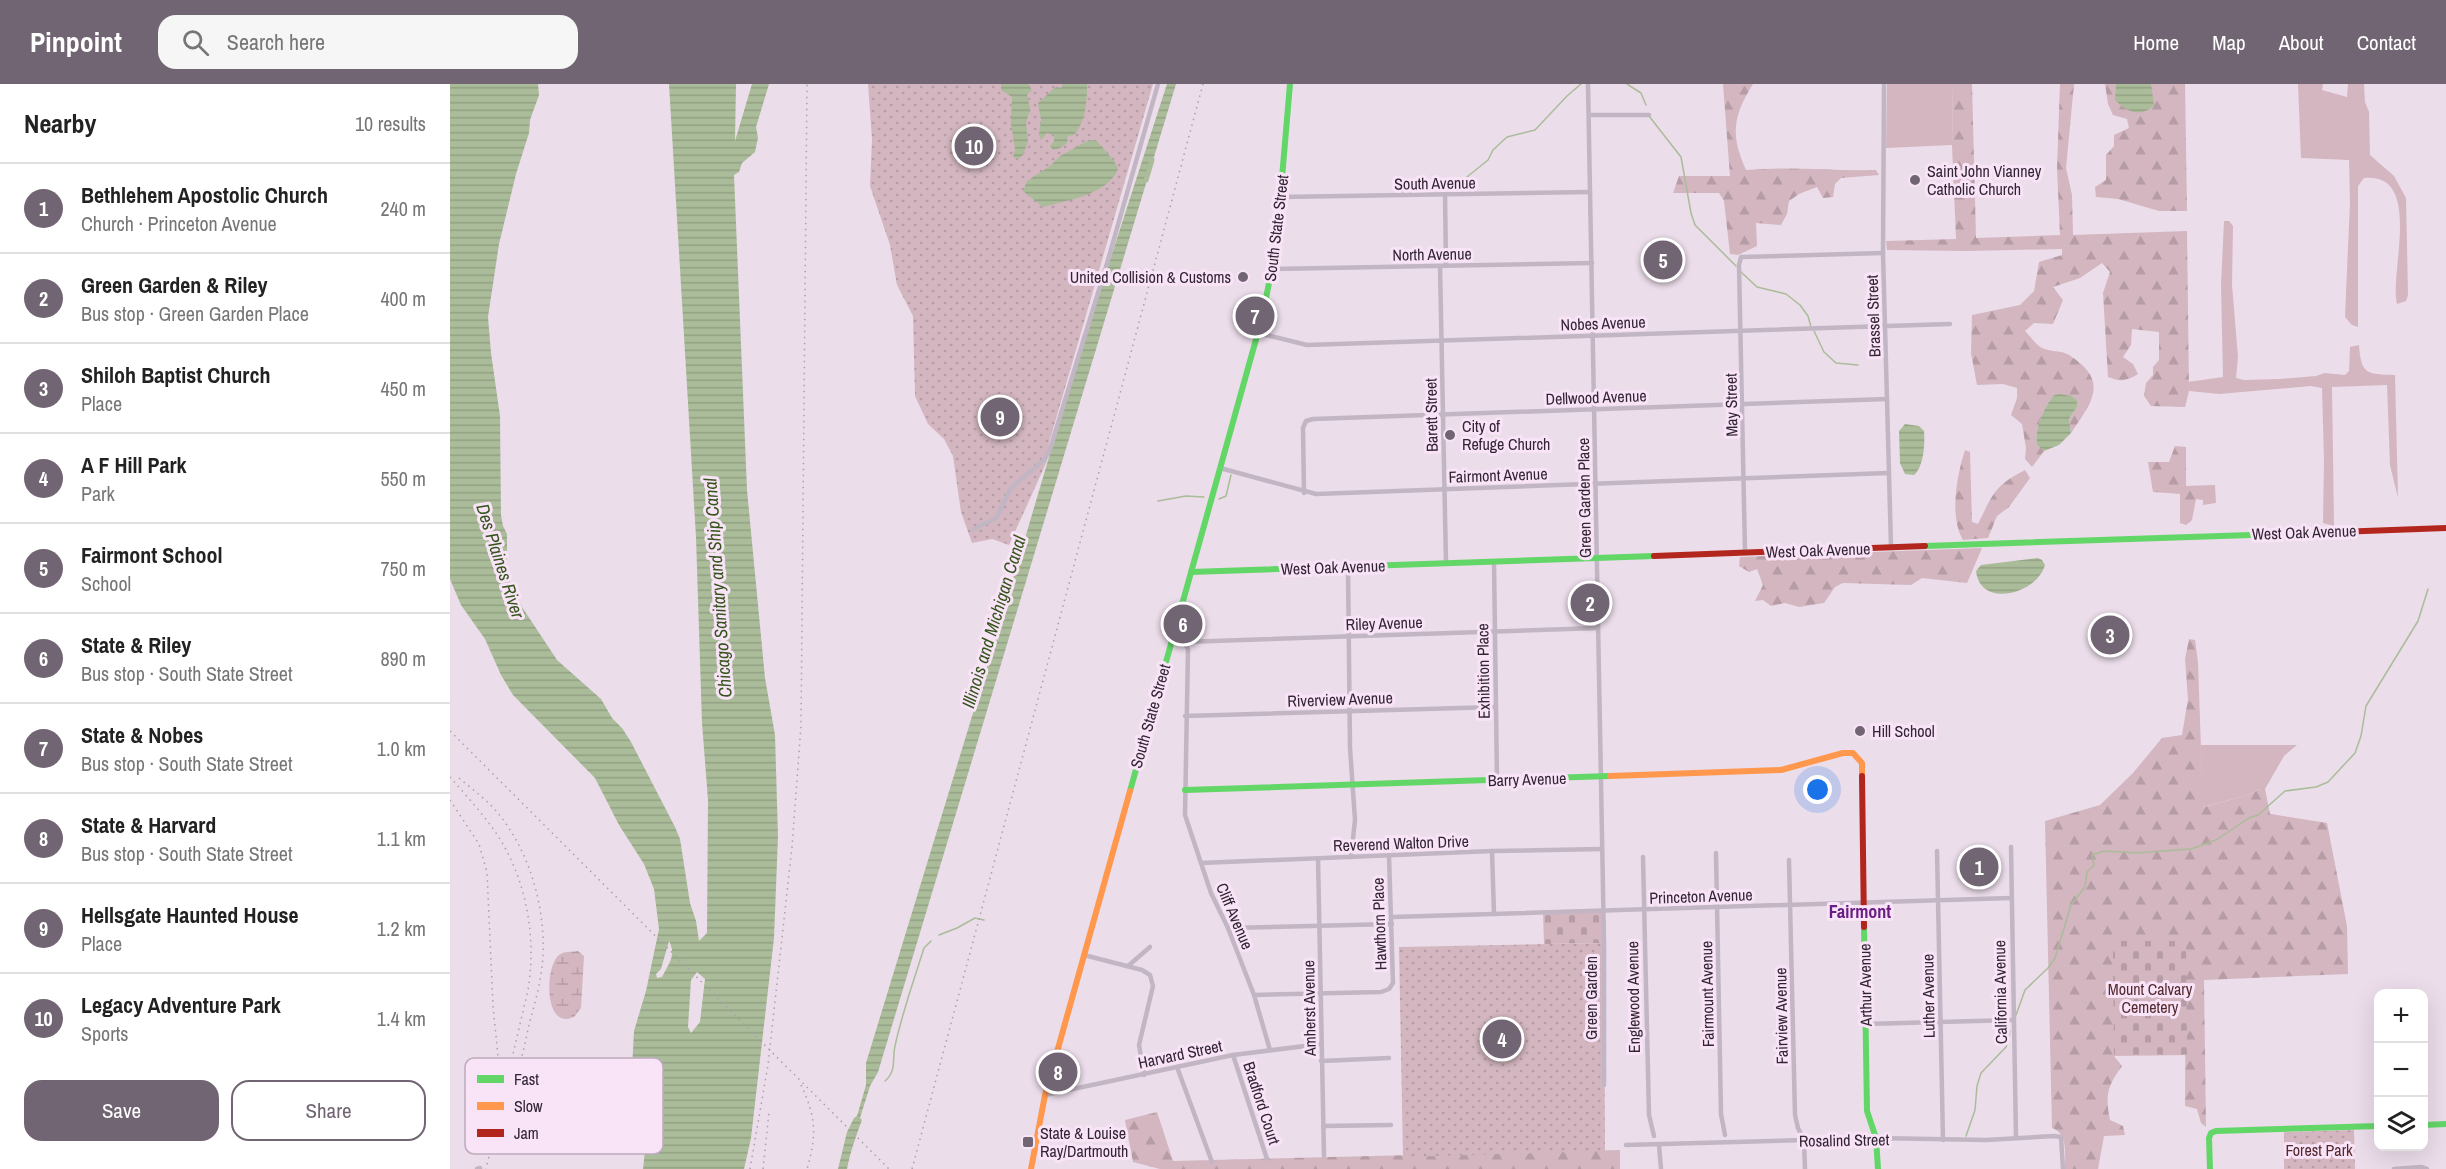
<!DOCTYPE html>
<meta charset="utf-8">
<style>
:root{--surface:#fff;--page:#f6f6f6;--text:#222;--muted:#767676;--line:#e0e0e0;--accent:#726573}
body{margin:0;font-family:"Archivo Narrow",sans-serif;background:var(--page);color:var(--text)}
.controls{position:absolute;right:18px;bottom:18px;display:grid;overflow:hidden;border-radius:12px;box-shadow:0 6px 24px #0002}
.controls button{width:54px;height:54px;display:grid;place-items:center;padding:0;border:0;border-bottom:2px solid var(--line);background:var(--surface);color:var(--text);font:30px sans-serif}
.you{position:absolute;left:1368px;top:706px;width:21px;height:21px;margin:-15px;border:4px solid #fff;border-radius:50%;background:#1a73e8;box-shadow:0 0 0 9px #1a73e833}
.badge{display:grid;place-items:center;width:39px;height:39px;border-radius:50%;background:var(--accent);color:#fff;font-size:20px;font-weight:700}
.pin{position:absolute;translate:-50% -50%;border:3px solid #fff;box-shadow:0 2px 6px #0006}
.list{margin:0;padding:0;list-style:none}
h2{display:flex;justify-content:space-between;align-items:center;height:78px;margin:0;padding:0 24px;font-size:26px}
h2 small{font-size:20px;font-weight:400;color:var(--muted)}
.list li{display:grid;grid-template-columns:39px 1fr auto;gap:18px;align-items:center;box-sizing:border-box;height:90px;padding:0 24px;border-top:2px solid var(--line)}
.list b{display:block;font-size:22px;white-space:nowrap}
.list p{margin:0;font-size:20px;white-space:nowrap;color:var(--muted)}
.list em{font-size:20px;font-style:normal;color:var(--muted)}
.actions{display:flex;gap:12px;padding:18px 24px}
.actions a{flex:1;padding:14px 0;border:2px solid var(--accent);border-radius:18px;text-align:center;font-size:21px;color:var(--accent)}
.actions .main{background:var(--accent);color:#fff}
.icon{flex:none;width:33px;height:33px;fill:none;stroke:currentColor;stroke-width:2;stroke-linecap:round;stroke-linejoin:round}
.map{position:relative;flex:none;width:1996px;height:1085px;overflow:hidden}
header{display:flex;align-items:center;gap:36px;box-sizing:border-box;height:84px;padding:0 30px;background:var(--accent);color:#fff}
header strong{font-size:28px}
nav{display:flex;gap:33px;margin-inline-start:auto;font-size:21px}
.search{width:420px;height:54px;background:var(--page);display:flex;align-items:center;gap:15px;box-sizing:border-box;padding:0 21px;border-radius:18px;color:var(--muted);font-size:22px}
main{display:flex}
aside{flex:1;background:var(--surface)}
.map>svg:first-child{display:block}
.grass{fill:#d3b6c0}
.forest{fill:url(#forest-firs)}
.wetland{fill:url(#wetland-marsh)}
.cemetery{fill:url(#cemetery-stones)}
.park{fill:url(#park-dots)}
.water{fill:url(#water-rules);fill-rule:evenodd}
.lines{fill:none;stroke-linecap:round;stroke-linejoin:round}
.stream{stroke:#aabc99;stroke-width:1.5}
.canal{stroke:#aabc99;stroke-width:5}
.street{stroke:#c3b6c4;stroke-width:4.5}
.fast{stroke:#63d668;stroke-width:6}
.slow{stroke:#ff974d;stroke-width:6}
.jam{stroke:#b3261e;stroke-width:6}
.rail{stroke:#aba1ab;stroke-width:1.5;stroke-dasharray:1.5 4.5;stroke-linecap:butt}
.poi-dot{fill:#726573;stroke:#f9e3f7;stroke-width:2}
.labels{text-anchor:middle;stroke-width:6;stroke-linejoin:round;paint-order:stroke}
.poi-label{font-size:16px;fill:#312533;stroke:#f9e3f7;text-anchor:start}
.street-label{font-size:16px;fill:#312533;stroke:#f9e3f7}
.park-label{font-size:16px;fill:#52292e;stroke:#f9e3f7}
.water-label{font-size:18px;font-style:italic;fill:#33551b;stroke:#f9e3f7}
.neighbourhood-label{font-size:18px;font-weight:bold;fill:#6a1e83;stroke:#f9e3f7}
.key{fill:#f9e3f7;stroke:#bdaabc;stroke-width:1.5}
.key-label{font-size:16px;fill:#312533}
</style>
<header>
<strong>Pinpoint</strong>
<div class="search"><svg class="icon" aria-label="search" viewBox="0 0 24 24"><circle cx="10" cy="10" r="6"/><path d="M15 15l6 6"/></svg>Search here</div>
<nav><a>Home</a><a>Map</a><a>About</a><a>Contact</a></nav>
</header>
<main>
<aside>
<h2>Nearby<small>10 results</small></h2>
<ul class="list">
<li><span class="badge">1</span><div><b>Bethlehem Apostolic Church</b><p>Church · Princeton Avenue</p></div><em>240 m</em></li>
<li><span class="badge">2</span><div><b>Green Garden &amp; Riley</b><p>Bus stop · Green Garden Place</p></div><em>400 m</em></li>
<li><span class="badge">3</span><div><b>Shiloh Baptist Church</b><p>Place</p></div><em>450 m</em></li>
<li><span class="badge">4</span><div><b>A F Hill Park</b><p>Park</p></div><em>550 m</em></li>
<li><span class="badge">5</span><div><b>Fairmont School</b><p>School</p></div><em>750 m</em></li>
<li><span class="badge">6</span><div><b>State &amp; Riley</b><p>Bus stop · South State Street</p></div><em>890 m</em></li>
<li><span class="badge">7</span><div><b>State &amp; Nobes</b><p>Bus stop · South State Street</p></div><em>1.0 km</em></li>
<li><span class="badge">8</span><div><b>State &amp; Harvard</b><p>Bus stop · South State Street</p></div><em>1.1 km</em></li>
<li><span class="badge">9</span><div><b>Hellsgate Haunted House</b><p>Place</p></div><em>1.2 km</em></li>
<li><span class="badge">10</span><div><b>Legacy Adventure Park</b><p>Sports</p></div><em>1.4 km</em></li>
</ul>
<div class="actions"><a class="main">Save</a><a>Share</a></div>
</aside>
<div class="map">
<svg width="1996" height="1085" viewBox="0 0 1996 1085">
<defs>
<pattern id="forest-firs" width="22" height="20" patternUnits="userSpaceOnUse" patternTransform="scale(1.5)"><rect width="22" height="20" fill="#d3b6c0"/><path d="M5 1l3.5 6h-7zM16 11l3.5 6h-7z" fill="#b69ca5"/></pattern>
<pattern id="wetland-marsh" width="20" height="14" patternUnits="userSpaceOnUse" patternTransform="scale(1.5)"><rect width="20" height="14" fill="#d3b6c0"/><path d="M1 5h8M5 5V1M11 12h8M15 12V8" fill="none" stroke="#b69ca5"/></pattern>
<pattern id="cemetery-stones" width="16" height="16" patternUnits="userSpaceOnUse" patternTransform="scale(1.5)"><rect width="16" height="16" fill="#d3b6c0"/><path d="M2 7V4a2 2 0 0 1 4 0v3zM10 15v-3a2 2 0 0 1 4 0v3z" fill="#b69ca5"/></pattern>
<pattern id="park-dots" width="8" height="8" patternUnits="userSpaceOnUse" patternTransform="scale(1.5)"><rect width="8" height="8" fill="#d3b6c0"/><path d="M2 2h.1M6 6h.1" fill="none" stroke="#b69ca5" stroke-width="1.8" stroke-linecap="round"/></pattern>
<pattern id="water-rules" width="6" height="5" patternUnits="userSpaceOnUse" patternTransform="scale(1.5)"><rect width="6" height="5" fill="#aabc99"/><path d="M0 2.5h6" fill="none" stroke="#93a184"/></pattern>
</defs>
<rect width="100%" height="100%" fill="#ebddea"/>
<g class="grass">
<polygon points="1437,0 1503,0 1502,61 1436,64"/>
<path d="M1848,0H1873L1872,6L1897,13L1898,0H1914L1915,18L1919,28L1920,71L1944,92L1956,114L1958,211L1956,217L1947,220C1939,189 1974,88 1914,94L1908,102V243L1902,241L1895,233L1900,118L1899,76L1851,74Z"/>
<path d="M1774,137H1779L1783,142L1782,201L1788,273L1786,294L1794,296L1829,295L1866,292L1875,289L1895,291L1899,287L1900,263L1909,261C1911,291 1917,290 1945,291L1948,414L1940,381L1937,301L1882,303L1884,442L1873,439L1874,377L1872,304L1861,302L1769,310L1739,307L1738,298L1773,293L1771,201Z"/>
<polygon points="1751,661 1847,661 1834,672 1815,705 1810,705 1795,712 1752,723"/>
</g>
<g class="forest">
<path d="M1273,0H1303C1283,32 1280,51 1296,86C1340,82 1382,87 1426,86L1429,91L1391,94L1385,100L1383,113L1373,114L1367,103L1349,110L1339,117L1337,130L1331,141L1306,139L1307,162L1288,171L1280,170L1274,117L1269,109H1223L1229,92H1280Z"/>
<path d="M1503,0H1522L1526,154L1610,151L1607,84L1610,0H1624L1616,84L1622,111L1623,151L1737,147L1739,307L1735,323L1701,322L1694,312L1696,299L1703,291V283L1709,276V248L1682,245L1681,261L1673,273L1683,280L1688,290C1677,297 1670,298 1658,293L1653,209L1660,188L1652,179L1630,194L1603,203L1613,216L1603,240L1584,239L1575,247C1580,252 1586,261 1592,264C1600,268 1611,266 1619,271C1660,297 1642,318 1621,349L1619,335L1627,323L1604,311C1594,323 1584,345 1587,361L1594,367L1582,383L1575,375L1576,364L1572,340L1561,331L1567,314V304L1553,300L1527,301L1521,269L1522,231L1570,221L1584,207L1589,178L1612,171V165L1517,167L1437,166L1436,157L1506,155L1502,61Z"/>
<polygon points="1655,0 1735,0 1737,127 1709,127 1668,115 1646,113 1645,103 1656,96 1656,71 1664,62 1664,51 1679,44 1677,35 1663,31 1658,20"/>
<polygon points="1725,362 1736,363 1736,402 1765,401 1766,419 1753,421 1753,416 1746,415 1742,436 1736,441 1730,439 1730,410 1703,408 1698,378 1719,378"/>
<path d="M1515,366L1520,368L1522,438L1528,440C1543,410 1544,402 1575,386L1580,394L1559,423L1547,432L1538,454L1513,456C1499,432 1507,391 1515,366Z"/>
<polygon points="1532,464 1517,499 1472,494 1461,501 1393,499 1385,503 1374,519 1349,523 1335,519 1321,522 1313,516 1305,517 1313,501 1307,485 1299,488 1289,482 1290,473"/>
<path d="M1739,555L1745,556L1748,578L1753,723L1795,712L1810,705H1815L1820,730L1877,739L1897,842L1898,890L1754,896L1756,1043L1751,1039L1747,1025L1735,1022L1736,857L1664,972L1672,982C1657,1003 1655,1011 1660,1036L1673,1042L1675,1051L1654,1052L1648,1085H1615C1615,1071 1618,1049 1602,1044L1595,737L1650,721L1683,689L1712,654L1732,651L1738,615L1735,575Z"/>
<polygon points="707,1028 723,1077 1170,1066 1170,1085 710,1085 683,1078 675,1036"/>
</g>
<path class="wetland" d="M128,867L134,872L131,924L124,933C93,947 95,881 109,871C114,867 122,868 128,867Z"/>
<g class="cemetery">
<polygon points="1152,828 1153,859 1094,860 1093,829"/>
<polygon points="1663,857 1736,857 1737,971 1664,972"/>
</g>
<g class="park">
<polygon points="418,0 703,0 599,359 597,377 559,461 542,455 522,459 511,428 503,372 494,355 478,340 465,312 463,232 447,201 440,161 420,102 422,55"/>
<polygon points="1154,859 1155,1067 953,1073 949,863"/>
<polygon points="1904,1046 1905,1085 1834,1085 1834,1048"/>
</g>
<g class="water">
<path d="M0,0H88L89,11L80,36L79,49L66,90L49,160L38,233L41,269L50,332L51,431L53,442L57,450V491L72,523L107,576L151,615L162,634L172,644L181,658L225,743L230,755L240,819L246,837L249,857L257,849L258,716L252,639L246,453L219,0H286L285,57L302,0H319L306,43L308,54L305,68L292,79L289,88L284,91L297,406L315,594L325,651L328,752L324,854L301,1054L294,1085H193L201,1012L198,1002L182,985L184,947L196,907L209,845L204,805L194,780L169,741L145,694L63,611L51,591L35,555L11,521L0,495ZM219,857C227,871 218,881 212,893L207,894L206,890L211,885ZM247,888L255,895L250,938L241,949L238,943L241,896Z"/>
<polygon points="551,0 578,0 582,6 577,11 580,25 576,39 578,57 573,71 568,75 563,73 565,65 561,40 562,13 551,6"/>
<path d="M613,0H637C637,18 636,37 624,51L618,52L617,59L610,64L603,66L600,62L604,57V51L597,49L591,56L589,50L591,36L588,19C595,14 599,8 606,3L611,4Z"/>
<path d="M717,0H726L428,988L420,1002L410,1034L412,1036C406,1052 400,1069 397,1085H388L397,1048L404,1034L407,1032L416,1001V979L531,603L628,275Z"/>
<path d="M1666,0H1701L1704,21C1690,35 1676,27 1665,16Z"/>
<path d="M639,56L647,57L664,77L668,85C657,111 618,116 593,123L573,107L577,97L600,82L610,72Z"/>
<path d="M1610,310L1621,312L1627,316V323L1619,335L1621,349L1609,361L1594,367L1587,361C1584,345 1594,323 1604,311Z"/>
<path d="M1455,340L1469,342L1474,347C1475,359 1474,382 1464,391L1455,390L1450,379L1449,347Z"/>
<path d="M1588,474L1592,476L1595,481C1587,510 1530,525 1526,487L1531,481Z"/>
</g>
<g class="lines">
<g class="stream">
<polyline points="1177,0 1191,9 1196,21"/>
<polyline points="1199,32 1231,73 1241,129 1245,141 1286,182"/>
<polyline points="958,104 1007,101 1038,76 1043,66 1057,53 1085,46 1117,12 1131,0"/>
<polyline points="952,108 953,106"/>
<polyline points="1291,188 1307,203 1336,210 1350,221 1358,232 1361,243"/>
<polyline points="1364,247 1374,268 1386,279 1408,281"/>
<polyline points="769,415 776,412 781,391"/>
<polyline points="708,417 736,412 754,413"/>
<polyline points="489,851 507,844 525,834 534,836"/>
<polyline points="1566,931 1575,906 1598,884 1605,874 1621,821 1635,803 1637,788 1644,781 1642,771 1654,767 1686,769 1741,765 1766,756 1799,734 1808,731 1835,707 1866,703 1878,698 1905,669 1911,652 1916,622 1968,537 1978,505"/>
<path d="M435,997C447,987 442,975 445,962C452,929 464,896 474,864L481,857"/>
<polyline points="1516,1052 1525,1026 1527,1002 1531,989 1556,963 1560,947"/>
</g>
<polyline class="canal" points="696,96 702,76"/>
<g class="street">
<polyline points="1138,0 1154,859 1154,1001"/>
<polyline points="1434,0 1433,169 1441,463"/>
<polyline points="1139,31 1199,31"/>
<polyline points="995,110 996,182"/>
<polyline points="831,113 1140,108"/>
<polyline points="990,182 996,480"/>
<polyline points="823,185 1142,179"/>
<polyline points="808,249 857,261 1500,240"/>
<polyline points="770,384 866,410 1438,389"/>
<polyline points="854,409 853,344 856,337 863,335 1437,315"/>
<polyline points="524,445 546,434 561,404 595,375 600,365 656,183 708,0"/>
<polyline points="1295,468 1289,181 1291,173 1433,169"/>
<polyline points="1044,478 1047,696"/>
<polyline points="898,483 900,664 905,736 901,773"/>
<polyline points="722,554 734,558 1148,544"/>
<polyline points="734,558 738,565 735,731 761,809 778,844 804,911 820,966"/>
<polyline points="735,632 1045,623"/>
<polyline points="1561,763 1566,1054"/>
<polyline points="1042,767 1044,830"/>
<polyline points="1487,767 1493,1056"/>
<polyline points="1266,769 1271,1030 1275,1051"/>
<polyline points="1193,773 1199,1031 1204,1052"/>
<polyline points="868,774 874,1072"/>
<polyline points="1339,776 1345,1031 1348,1044 1354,1057 1355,1085"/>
<polyline points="751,779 1042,767 1152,765"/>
<polyline points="942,833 1561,814"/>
<polyline points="778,844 942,840"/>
<polyline points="634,871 692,886 700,891 703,902 689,961 694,991"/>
<polyline points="678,882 700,863"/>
<polyline points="804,911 931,908 939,905 943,899 939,772"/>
<polyline points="1416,940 1563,936"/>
<polyline points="783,971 817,1075"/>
<polyline points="871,977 939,974"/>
<polyline points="727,983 762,1078"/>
<polyline points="595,1011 783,971 871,960"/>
<polyline points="873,1042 941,1041"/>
<polyline points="1176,1061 1426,1054 1536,1056 1604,1052 1611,1053 1613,1085"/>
<polyline points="1209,1061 1211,1085"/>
<polyline points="27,1085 30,1084"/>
<polyline points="1944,1085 1971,1083 1977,1085"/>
</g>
<g class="fast">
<polyline points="1475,462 1888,448"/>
<polyline points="741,488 1204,472"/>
<polyline points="735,706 1160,692"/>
<polyline points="680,707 812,234 826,164 840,0"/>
<polyline points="1414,843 1417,1027 1426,1054 1428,1085"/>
<polyline points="1974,1041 1996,1040"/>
<polyline points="1760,1085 1759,1054 1761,1049 1766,1047 1928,1042"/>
</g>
<g class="slow">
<polyline points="1160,692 1331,686 1393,669 1403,669 1412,679 1412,692"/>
<polyline points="581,1085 595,1011 680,707"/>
</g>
<g class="jam">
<polyline points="1888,448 1996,444"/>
<polyline points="1204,472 1475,462"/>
<polyline points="1412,692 1414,843"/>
</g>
<g class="rail">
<polyline points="0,647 439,1085"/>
<path d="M0,693C19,715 40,737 54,762C78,805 86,857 78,906L36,1085"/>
<path d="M9,694C22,705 36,715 47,728C81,768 98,831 92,883C90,902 84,922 79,941C74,964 69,988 60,1011"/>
<polyline points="0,716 29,760 37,788 43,922 49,982 46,1009"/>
<path d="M351,1001C366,1033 367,1051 357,1085"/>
<polyline points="300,1085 318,981 342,763 351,642 357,0"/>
<polyline points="313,1085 319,1028"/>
<polyline points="462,1085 753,0"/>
</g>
</g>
<g class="poi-dot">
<circle cx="1465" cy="96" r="6"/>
<circle cx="793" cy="193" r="6"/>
<circle cx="1000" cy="351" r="6"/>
<circle cx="1410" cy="647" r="6"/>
<rect x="572" y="1052" width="12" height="12" rx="3"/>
</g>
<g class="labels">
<g class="poi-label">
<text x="1477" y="93">Saint John Vianney<tspan x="1477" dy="18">Catholic Church</tspan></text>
<text x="781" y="199" text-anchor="end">United Collision &amp; Customs</text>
<text x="1012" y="348">City of<tspan x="1012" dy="18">Refuge Church</tspan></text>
<text x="1422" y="653">Hill School</text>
<text x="590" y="1055">State &amp; Louise<tspan x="590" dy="18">Ray/Dartmouth</tspan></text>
</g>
<g class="street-label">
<text transform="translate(985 99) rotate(-1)" y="6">South Avenue</text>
<text transform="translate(826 144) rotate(-83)" y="6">South State Street</text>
<text transform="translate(982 170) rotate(-1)" y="6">North Avenue</text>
<text transform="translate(1423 232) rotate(-92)" y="6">Brassel Street</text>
<text transform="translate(1153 239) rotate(-2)" y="6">Nobes Avenue</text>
<text transform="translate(1146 313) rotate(-2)" y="6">Dellwood Avenue</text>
<text transform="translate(1281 321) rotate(-91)" y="6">May Street</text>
<text transform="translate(981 331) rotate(-91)" y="6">Barett Street</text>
<text transform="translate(1048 391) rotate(-2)" y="6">Fairmont Avenue</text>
<text transform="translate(1134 414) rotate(-91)" y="6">Green Garden Place</text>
<text transform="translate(1854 448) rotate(-2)" y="6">West Oak Avenue</text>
<text transform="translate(1368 466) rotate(-2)" y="6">West Oak Avenue</text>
<text transform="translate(883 483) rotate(-2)" y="6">West Oak Avenue</text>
<text transform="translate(934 539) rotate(-2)" y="6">Riley Avenue</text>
<text transform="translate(1033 587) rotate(-91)" y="6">Exhibition Place</text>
<text transform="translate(890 615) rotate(-2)" y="6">Riverview Avenue</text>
<text transform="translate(700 632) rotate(-74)" y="6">South State Street</text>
<text transform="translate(1077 695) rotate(-2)" y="6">Barry Avenue</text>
<text transform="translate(951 759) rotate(-2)" y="6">Reverend Walton Drive</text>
<text transform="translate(1251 812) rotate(-2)" y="6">Princeton Avenue</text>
<text transform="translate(785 832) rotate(67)" y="6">Cliff Avenue</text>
<text transform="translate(929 840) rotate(-92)" y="6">Hawthorn Place</text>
<text transform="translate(1415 901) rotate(-91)" y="6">Arthur Avenue</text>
<text transform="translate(1550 908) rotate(-91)" y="6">California Avenue</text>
<text transform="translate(1257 910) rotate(-91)" y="6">Fairmount Avenue</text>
<text transform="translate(1478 912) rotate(-91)" y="6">Luther Avenue</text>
<text transform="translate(1183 913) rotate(-91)" y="6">Englewood Avenue</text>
<text transform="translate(1141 914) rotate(-90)" y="6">Green Garden</text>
<text transform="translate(859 924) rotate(-91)" y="6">Amherst Avenue</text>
<text transform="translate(1331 932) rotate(-91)" y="6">Fairview Avenue</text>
<text transform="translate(730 970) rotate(-12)" y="6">Harvard Street</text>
<text transform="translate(812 1019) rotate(72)" y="6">Bradford Court</text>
<text transform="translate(1394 1056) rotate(-1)" y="6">Rosalind Street</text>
</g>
<g class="park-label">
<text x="1700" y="911">Mount Calvary<tspan x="1700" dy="18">Cemetery</tspan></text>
<text x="1869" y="1072">Forest Park</text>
</g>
<g class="water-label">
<text transform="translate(50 477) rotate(72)" y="6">Des Plaines River</text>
<text transform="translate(268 504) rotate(-94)" y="6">Chicago Sanitary and Ship Canal</text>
<text transform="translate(544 538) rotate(-73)" y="6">Illinois and Michigan Canal</text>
</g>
<g class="neighbourhood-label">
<text x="1410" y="834">Fairmont</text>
</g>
</g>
<rect x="15" y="974" width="198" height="96" rx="9" class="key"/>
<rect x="27" y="991" width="27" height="8" fill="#63d668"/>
<rect x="27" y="1018" width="27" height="8" fill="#ff974d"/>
<rect x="27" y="1045" width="27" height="8" fill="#b3261e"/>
<g class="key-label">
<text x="64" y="1001">Fast</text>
<text x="64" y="1028">Slow</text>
<text x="64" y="1055">Jam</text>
</g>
</svg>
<div class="controls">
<button>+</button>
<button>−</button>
<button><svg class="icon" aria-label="layers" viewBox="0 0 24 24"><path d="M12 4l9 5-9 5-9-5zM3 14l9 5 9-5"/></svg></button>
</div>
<div class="you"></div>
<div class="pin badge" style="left:1529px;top:783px">1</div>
<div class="pin badge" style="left:1140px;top:519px">2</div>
<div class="pin badge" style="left:1660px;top:551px">3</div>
<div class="pin badge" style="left:1052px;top:955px">4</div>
<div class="pin badge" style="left:1213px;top:176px">5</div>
<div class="pin badge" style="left:733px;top:540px">6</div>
<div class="pin badge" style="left:805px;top:232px">7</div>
<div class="pin badge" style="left:608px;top:988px">8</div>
<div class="pin badge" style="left:550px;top:333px">9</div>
<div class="pin badge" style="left:524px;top:62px">10</div>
</div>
</main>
